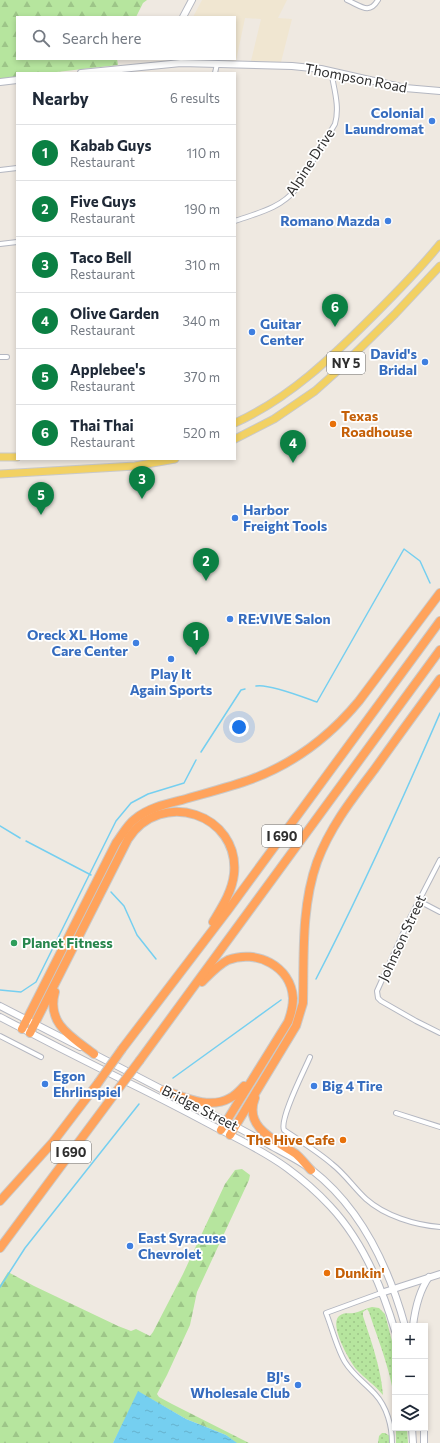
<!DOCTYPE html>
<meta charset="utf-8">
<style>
:root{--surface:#fff;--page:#f6f6f7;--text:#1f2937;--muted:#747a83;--line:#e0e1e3;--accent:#0b8043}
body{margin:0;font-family:Commissioner,sans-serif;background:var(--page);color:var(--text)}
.controls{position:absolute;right:12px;bottom:12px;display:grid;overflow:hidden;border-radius:0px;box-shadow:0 2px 6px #0003}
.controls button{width:36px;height:36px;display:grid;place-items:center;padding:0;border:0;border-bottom:1px solid var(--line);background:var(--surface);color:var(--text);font:20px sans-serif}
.you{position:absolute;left:239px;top:727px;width:14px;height:14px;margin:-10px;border:3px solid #fff;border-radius:50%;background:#1a73e8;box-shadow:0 0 0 6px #1a73e833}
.badge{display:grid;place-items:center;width:26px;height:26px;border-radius:50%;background:var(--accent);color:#fff;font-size:13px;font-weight:700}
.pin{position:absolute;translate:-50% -33px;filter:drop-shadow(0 1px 2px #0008)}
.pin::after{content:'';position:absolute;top:21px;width:14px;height:12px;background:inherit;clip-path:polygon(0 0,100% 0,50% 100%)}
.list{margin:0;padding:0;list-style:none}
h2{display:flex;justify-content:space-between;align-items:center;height:52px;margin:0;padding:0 16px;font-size:17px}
h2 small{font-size:13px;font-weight:400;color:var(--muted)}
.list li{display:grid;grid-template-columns:26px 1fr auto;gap:12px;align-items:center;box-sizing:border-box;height:56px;padding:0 16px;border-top:1px solid var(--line)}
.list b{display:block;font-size:15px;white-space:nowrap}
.list p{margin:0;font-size:13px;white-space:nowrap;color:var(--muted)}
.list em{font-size:13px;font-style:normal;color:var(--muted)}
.icon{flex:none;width:22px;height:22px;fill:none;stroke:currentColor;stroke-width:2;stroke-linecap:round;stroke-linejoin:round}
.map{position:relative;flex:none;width:440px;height:1443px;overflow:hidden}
.search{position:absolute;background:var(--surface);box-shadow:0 2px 6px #0003;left:16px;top:16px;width:220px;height:44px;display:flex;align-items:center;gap:10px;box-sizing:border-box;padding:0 14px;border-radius:0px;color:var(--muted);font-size:15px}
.panel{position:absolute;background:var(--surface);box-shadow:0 2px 6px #0003;left:16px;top:72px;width:220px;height:388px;border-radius:0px}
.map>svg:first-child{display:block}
.education{fill:#f0e6d1}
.green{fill:url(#green-dots)}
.forest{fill:url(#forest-firs)}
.water{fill:url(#water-ripples)}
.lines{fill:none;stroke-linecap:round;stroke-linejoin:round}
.stream{stroke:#75cff0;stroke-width:1.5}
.street-casing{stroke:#b4b7c1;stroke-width:6}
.secondary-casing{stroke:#b4b7c1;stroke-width:8}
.primary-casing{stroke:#c9c9c9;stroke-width:9}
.highway-casing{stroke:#c9c9c9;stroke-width:10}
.street{stroke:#fff;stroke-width:4}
.secondary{stroke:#fff;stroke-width:6}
.primary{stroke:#f2d163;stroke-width:7}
.highway{stroke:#ffa35c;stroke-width:8}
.highway-bridge-casing{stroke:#c9c9c9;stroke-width:10;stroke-linecap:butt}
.highway-bridge{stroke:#ffa35c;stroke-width:8}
.shop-dot{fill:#3f7fe0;stroke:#fff;stroke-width:1.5}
.food-dot{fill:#e8710a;stroke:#fff;stroke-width:1.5}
.leisure-dot{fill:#2e9e5b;stroke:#fff;stroke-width:1.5}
.labels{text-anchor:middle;stroke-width:3.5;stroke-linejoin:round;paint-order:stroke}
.shield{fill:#fff;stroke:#6d6d6d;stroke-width:1}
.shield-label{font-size:13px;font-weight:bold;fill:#2e2e2e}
.street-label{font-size:14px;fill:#2e2e2e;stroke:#fff}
.shop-label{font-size:14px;font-weight:bold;fill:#366cbe;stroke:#fff;text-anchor:start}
.food-label{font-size:14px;font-weight:bold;fill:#c56008;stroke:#fff;text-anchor:start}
.leisure-label{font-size:14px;font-weight:bold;fill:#27864d;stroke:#fff;text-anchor:start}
</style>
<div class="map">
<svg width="440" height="1443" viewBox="0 0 440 1443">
<defs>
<pattern id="green-dots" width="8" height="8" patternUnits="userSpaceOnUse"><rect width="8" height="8" fill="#b6e59e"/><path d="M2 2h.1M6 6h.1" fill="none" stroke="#9dc588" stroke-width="1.8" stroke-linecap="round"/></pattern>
<pattern id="forest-firs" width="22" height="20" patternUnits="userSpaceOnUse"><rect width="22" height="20" fill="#b6e59e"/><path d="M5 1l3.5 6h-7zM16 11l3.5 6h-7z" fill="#9dc588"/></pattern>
<pattern id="water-ripples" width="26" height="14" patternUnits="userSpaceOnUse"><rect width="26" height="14" fill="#75cff0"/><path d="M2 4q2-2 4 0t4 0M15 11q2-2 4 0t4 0" fill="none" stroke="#66b2ce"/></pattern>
</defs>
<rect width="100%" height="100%" fill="#efe9e1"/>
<polygon class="education" points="202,0 287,0 278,18 292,19 281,62 251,61 261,19 245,18 236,61 192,59 235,59 235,17 193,17"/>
<g class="green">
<path d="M372,1307L379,1308L385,1314L395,1353V1409C394,1378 378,1340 369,1312L367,1309L363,1312V1316C371,1341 381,1368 383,1395C375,1385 364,1378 356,1369C349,1360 329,1325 339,1316C344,1312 349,1314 354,1313C360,1312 366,1308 372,1307Z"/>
<polygon points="396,1428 407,1428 408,1443 396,1443"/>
<polygon points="382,1433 385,1433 390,1436 390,1443 378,1443 379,1436"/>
</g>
<g class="forest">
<polygon points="0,0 147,0 143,3 136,17 17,17 17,59 117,59 118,65 48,73 17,73 17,77 0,79"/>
<polygon points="242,1169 250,1175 249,1180 197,1292 190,1325 167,1375 157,1394 159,1397 172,1404 249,1443 236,1443 226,1435 186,1419 139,1392 113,1443 0,1443 0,1285 8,1272 34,1286 118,1326 131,1331 136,1329 150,1336 153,1332 183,1274 225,1184 235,1170"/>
</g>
<polygon class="water" points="138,1391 186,1419 226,1435 237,1443 113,1443"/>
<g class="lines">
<g class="stream">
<path d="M256,686C268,683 303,697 317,702L404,549L420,561L430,583"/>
<polyline points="201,752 241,690 245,689"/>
<polyline points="0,826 20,838"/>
<polyline points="26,841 91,875"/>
<polyline points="111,892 124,906 137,935 156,959"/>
<path d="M316,979C361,892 401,803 440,713"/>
<polyline points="0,990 21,992 36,982 116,821 131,803 148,794 184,783 196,760"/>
<polyline points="173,1078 281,1000"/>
<polyline points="0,1287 25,1248 139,1104"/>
</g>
<defs>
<g id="street">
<path d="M347,0C361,6 369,15 378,0"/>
<polyline points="215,73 217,64"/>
<polyline points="0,170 17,168"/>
<path d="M235,221C258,213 281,208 296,189L335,124C340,107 334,89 331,71"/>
<polyline points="0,244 17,242"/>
<polyline points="0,357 7,357"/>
<polyline points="440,860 410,918 377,991 378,998 381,1001 416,1021 440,1033"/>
<polyline points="419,901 440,912"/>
<polyline points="0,1036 41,1057"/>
<path d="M310,1057C305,1069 279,1119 284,1130C300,1141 317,1151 332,1164C345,1174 354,1188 366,1199C385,1216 415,1225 440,1227"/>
<polyline points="396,1113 440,1127"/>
<path d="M381,1293L326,1313C332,1328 337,1349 345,1362C353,1375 365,1383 375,1394C387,1407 392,1426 392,1443"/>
</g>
<g id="secondary">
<polyline points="183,17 192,0"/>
<polyline points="81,73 181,63 292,66 321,69 405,88 440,91"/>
<polyline points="0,82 17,80"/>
<polyline points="0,1006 80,1047"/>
<path d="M0,1017C40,1038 81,1059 121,1079C152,1094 183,1110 213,1126C238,1139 264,1151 287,1168C302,1179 317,1192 330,1206C362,1240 382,1287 395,1331"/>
<polyline points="92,1053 167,1092"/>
<path d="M184,1100C214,1115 244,1130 273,1147C286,1154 300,1161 312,1170C361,1208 389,1268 405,1326"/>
<polyline points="381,1293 440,1274"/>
<path d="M413,1326C415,1309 419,1291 429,1277"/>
<polyline points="412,1428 413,1443"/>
<polyline points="424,1428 424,1443"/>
</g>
<g id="primary">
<path d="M235,423C290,398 332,357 374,315C397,292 420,269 440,244"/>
<polyline points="235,439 274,419 315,391 334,374 395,314 440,266"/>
<polyline points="0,457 17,457"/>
<polyline points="0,474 135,466 175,459"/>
</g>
<g id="highway">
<path d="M202,982C210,974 218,965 228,960C256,949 291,966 293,998C293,1006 291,1014 288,1022L221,1130"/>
<path d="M55,992C46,1024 72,1037 94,1054"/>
<path d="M22,1029L116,843C122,835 127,825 135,819C148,808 166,804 182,800C206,793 230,787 252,779C295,763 330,736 359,701L440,593"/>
<path d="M30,1033L128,839C161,788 240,814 234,874C232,892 222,907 213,922"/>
<polyline points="122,1049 228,910 440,621"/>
<polyline points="140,1060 440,650"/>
<path d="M164,1090C184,1097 209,1110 230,1098C236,1095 240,1090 244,1086"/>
<path d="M255,1098C243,1128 277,1141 296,1154C302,1159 306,1165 311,1170"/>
<path d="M230,1135L296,1026L303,1003C304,957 301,907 317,862C330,827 352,799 374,770C396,739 418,709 440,679"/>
<polyline points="0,1201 53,1142 98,1083"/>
<polyline points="0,1248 116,1092"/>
</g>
</defs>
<use href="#street" class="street-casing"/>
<use href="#secondary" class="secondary-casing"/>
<use href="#primary" class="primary-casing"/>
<use href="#highway" class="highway-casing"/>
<use href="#street" class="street"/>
<use href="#secondary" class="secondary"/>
<use href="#primary" class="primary"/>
<use href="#highway" class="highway"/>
<defs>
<g id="highway-bridge">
<polyline points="98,1083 122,1049"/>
<polyline points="116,1092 140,1060"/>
</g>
</defs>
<use href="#highway-bridge" class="highway-bridge-casing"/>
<use href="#highway-bridge" class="highway-bridge"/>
</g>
<g class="shop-dot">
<circle cx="432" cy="121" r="4"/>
<circle cx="388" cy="221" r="4"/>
<circle cx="252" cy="332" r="4"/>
<circle cx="425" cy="362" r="4"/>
<circle cx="235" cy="518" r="4"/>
<circle cx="230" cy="619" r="4"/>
<circle cx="136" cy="643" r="4"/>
<circle cx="171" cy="659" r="4"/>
<circle cx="45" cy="1084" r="4"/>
<circle cx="314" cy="1086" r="4"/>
<circle cx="130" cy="1246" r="4"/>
<circle cx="298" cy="1385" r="4"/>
</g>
<g class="food-dot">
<circle cx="333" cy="424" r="4"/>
<circle cx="343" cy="1140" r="4"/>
<circle cx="327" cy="1273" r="4"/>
</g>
<circle class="leisure-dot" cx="14" cy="943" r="4"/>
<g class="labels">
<g class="shield">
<rect x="327" y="352" width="38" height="22" rx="3"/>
<rect x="262" y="825" width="40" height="22" rx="3"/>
<rect x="51" y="1141" width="40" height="22" rx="3"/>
</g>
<g class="shield-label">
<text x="346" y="368">NY 5</text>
<text x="282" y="841">I 690</text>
<text x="71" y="1157">I 690</text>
</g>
<g class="street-label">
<text transform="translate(356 78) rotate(11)" y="5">Thompson Road</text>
<text transform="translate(310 162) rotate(-57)" y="5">Alpine Drive</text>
<text transform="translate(402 938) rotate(-65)" y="5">Johnson Street</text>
<text transform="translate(200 1108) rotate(27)" y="5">Bridge Street</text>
</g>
<g class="shop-label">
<text x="424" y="118" text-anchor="end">Colonial<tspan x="424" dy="16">Laundromat</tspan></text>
<text x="380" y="226" text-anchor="end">Romano Mazda</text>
<text x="260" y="329">Guitar<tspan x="260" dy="16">Center</tspan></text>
<text x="417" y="359" text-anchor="end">David's<tspan x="417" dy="16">Bridal</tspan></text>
<text x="243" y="515">Harbor<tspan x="243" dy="16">Freight Tools</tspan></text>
<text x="238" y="624">RE:VIVE Salon</text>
<text x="128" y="640" text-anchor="end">Oreck XL Home<tspan x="128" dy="16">Care Center</tspan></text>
<text x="171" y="679" text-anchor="middle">Play It<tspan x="171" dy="16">Again Sports</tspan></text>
<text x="53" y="1081">Egon<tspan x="53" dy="16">Ehrlinspiel</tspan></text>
<text x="322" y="1091">Big 4 Tire</text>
<text x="138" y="1243">East Syracuse<tspan x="138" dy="16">Chevrolet</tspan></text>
<text x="290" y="1382" text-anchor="end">BJ's<tspan x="290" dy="16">Wholesale Club</tspan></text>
</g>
<g class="food-label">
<text x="341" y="421">Texas<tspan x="341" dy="16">Roadhouse</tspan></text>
<text x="335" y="1145" text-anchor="end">The Hive Cafe</text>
<text x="335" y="1278">Dunkin'</text>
</g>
<g class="leisure-label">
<text x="22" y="948">Planet Fitness</text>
</g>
</g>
</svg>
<div class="controls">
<button>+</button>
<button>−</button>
<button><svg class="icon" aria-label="layers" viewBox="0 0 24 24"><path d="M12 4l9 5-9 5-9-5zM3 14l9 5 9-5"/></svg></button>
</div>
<div class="you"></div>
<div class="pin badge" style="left:196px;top:655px">1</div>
<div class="pin badge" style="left:206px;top:581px">2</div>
<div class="pin badge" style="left:142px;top:499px">3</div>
<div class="pin badge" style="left:293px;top:463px">4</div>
<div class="pin badge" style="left:41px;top:515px">5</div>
<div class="pin badge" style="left:335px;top:327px">6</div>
<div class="search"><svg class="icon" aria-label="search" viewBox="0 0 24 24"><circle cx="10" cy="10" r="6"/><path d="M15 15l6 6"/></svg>Search here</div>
<section class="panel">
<h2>Nearby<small>6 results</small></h2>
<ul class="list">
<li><span class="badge">1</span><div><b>Kabab Guys</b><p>Restaurant</p></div><em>110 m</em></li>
<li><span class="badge">2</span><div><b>Five Guys</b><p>Restaurant</p></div><em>190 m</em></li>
<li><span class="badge">3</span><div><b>Taco Bell</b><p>Restaurant</p></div><em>310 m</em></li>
<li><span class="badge">4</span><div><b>Olive Garden</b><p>Restaurant</p></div><em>340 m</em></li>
<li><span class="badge">5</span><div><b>Applebee's</b><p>Restaurant</p></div><em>370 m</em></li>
<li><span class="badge">6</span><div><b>Thai Thai</b><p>Restaurant</p></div><em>520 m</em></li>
</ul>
</section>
</div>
